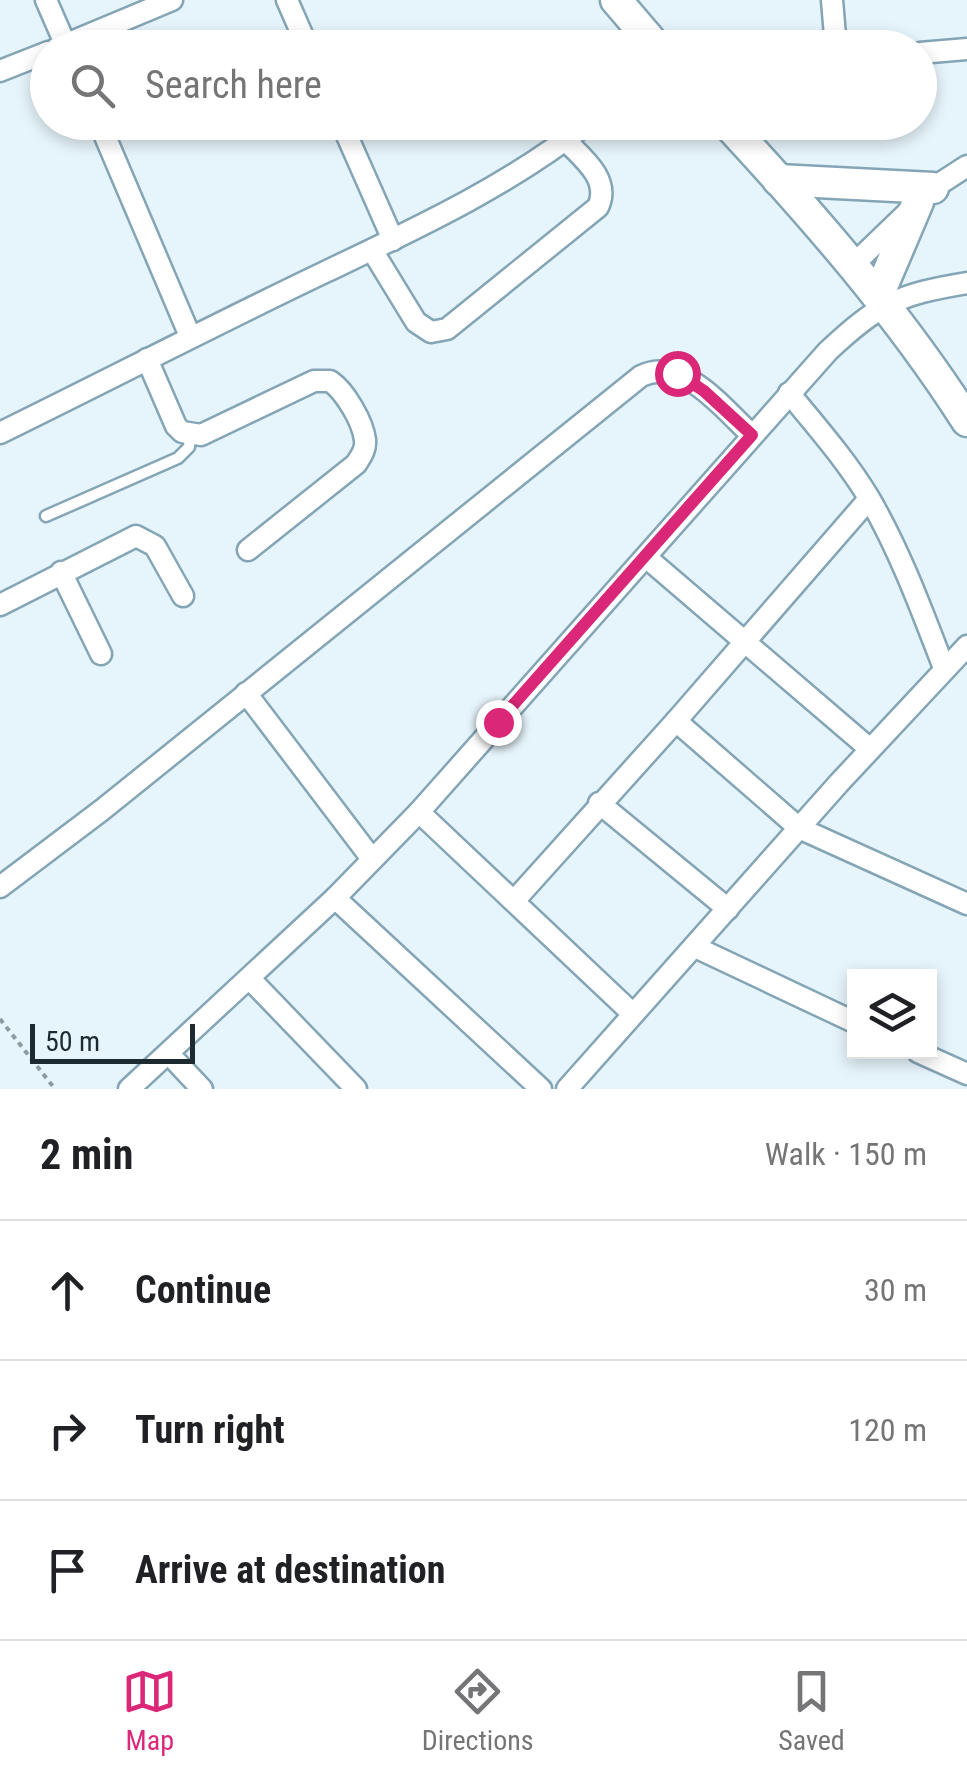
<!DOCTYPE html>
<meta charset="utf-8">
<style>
:root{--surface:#fff;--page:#f6f6f6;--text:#202124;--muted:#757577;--line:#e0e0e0;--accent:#db2777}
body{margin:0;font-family:"Roboto Condensed",sans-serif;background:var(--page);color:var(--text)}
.controls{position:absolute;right:30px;bottom:30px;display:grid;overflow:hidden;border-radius:0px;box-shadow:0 5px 15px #0003}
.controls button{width:90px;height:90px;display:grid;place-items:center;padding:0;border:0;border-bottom:2px solid var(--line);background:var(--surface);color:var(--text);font:50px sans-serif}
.scale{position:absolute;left:30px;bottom:25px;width:165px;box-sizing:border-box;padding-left:10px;border:5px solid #1d2b31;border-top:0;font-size:28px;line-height:35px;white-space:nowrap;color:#1d2b31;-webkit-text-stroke:8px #e6f4fb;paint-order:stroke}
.stop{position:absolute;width:30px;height:30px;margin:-22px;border:8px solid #db2777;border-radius:50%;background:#fff}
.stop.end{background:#db2777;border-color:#fff;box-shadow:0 2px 10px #0008}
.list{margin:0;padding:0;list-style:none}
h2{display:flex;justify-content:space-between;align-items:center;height:130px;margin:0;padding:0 40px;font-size:42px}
h2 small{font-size:32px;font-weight:400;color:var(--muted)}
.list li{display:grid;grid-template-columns:65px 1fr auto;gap:30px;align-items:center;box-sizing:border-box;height:140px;padding:0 40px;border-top:2px solid var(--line)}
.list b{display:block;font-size:38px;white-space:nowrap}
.list em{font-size:32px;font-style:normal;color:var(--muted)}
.icon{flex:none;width:55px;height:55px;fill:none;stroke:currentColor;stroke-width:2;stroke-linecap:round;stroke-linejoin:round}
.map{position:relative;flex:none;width:967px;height:1089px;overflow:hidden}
.search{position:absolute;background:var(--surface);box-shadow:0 5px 15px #0003;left:30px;right:30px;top:30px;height:110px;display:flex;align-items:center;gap:25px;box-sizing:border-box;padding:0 35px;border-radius:55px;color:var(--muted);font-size:38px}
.sheet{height:550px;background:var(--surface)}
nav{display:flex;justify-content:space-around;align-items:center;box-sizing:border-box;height:140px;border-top:2px solid var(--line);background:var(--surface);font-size:28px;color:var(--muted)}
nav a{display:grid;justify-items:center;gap:5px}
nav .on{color:var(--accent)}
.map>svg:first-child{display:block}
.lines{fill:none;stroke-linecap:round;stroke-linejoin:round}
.service-casing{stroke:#84a5b6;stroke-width:15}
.minor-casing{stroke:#84a5b6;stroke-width:25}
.secondary-casing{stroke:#84a5b6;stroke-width:35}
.path{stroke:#8c9aa1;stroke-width:4;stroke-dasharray:5 5;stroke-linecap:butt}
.service{stroke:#fff;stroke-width:10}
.minor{stroke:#fff;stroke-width:20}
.secondary{stroke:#fff;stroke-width:30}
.route{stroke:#db2777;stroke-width:12}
</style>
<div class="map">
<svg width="967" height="1089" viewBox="0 0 967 1089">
<rect width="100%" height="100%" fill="#e6f4fb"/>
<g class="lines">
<defs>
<polyline id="service" points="46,516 178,458 189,447 190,435"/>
<g id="minor">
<polyline points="46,0 67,48"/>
<polyline points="287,0 308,48"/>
<polyline points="832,0 836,48"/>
<polyline points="57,48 172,0"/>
<polyline points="920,53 967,49"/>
<polyline points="0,71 48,52"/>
<polyline points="99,122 190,336"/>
<polyline points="341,122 393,240"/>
<path d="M372,250L416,322L431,332L447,329L598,207C611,180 583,158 566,141"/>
<polyline points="853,265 933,188 967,166"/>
<path d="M147,359L176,426L182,432L201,435L314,381H330C345,391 363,422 365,440C366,450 361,456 356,464L248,550"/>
<path d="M789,393C817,427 846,460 869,498C900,551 922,611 944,668"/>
<path d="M0,433C108,380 214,325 323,273C413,230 509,186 589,122"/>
<polyline points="647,558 870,749"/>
<polyline points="61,572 101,654"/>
<polyline points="0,605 136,536 155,546 183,596"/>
<polyline points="246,693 372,859"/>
<polyline points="676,721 799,828 967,904"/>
<polyline points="599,803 728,909"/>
<polyline points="419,812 633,1014"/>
<path d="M0,887L102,810L641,376C684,356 723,409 752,435"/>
<polyline points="335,898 541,1089"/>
<polyline points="514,901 676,721 869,499"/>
<polyline points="695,947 854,1022"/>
<polyline points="250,979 356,1089"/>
<polyline points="918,1052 967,1074"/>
<polyline points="169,1054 202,1089"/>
<path d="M129,1089L335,898L419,812L828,351C878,304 899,294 967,283"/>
<polyline points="567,1089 839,783 967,646"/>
</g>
<g id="secondary">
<polyline points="616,0 657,48"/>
<path d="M726,122C813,216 898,313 967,421"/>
<polyline points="778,180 933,188"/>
<polyline points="878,296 918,202"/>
</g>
</defs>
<use href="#service" class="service-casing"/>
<use href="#minor" class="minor-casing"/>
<use href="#secondary" class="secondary-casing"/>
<polyline class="path" points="0,1019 55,1089"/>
<use href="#service" class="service"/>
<use href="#minor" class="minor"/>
<use href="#secondary" class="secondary"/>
</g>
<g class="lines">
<polyline class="route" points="498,722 752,435 704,391 677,373"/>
</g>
</svg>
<div class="controls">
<button><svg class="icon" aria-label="layers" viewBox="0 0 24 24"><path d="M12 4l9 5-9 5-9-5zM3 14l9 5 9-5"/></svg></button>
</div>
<div class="scale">50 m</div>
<div class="stop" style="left:677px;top:373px"></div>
<div class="stop end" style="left:498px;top:722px"></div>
<div class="search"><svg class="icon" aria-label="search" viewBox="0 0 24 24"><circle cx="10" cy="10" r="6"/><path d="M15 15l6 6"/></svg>Search here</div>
</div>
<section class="sheet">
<h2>2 min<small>Walk · 150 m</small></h2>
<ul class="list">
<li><svg class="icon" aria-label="ahead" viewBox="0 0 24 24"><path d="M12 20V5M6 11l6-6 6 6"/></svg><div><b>Continue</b></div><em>30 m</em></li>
<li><svg class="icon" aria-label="right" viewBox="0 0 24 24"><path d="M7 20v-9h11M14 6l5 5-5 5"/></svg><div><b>Turn right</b></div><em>120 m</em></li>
<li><svg class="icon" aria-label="arrive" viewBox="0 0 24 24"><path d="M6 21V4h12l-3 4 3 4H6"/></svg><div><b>Arrive at destination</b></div></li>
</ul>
</section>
<nav>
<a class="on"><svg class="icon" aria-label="map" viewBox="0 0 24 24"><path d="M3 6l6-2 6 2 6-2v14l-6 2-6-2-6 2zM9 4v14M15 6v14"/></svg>Map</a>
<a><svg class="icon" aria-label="directions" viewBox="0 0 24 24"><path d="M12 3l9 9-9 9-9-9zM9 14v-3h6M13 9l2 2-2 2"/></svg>Directions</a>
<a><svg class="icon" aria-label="saved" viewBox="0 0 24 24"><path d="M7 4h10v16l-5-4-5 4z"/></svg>Saved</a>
</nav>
